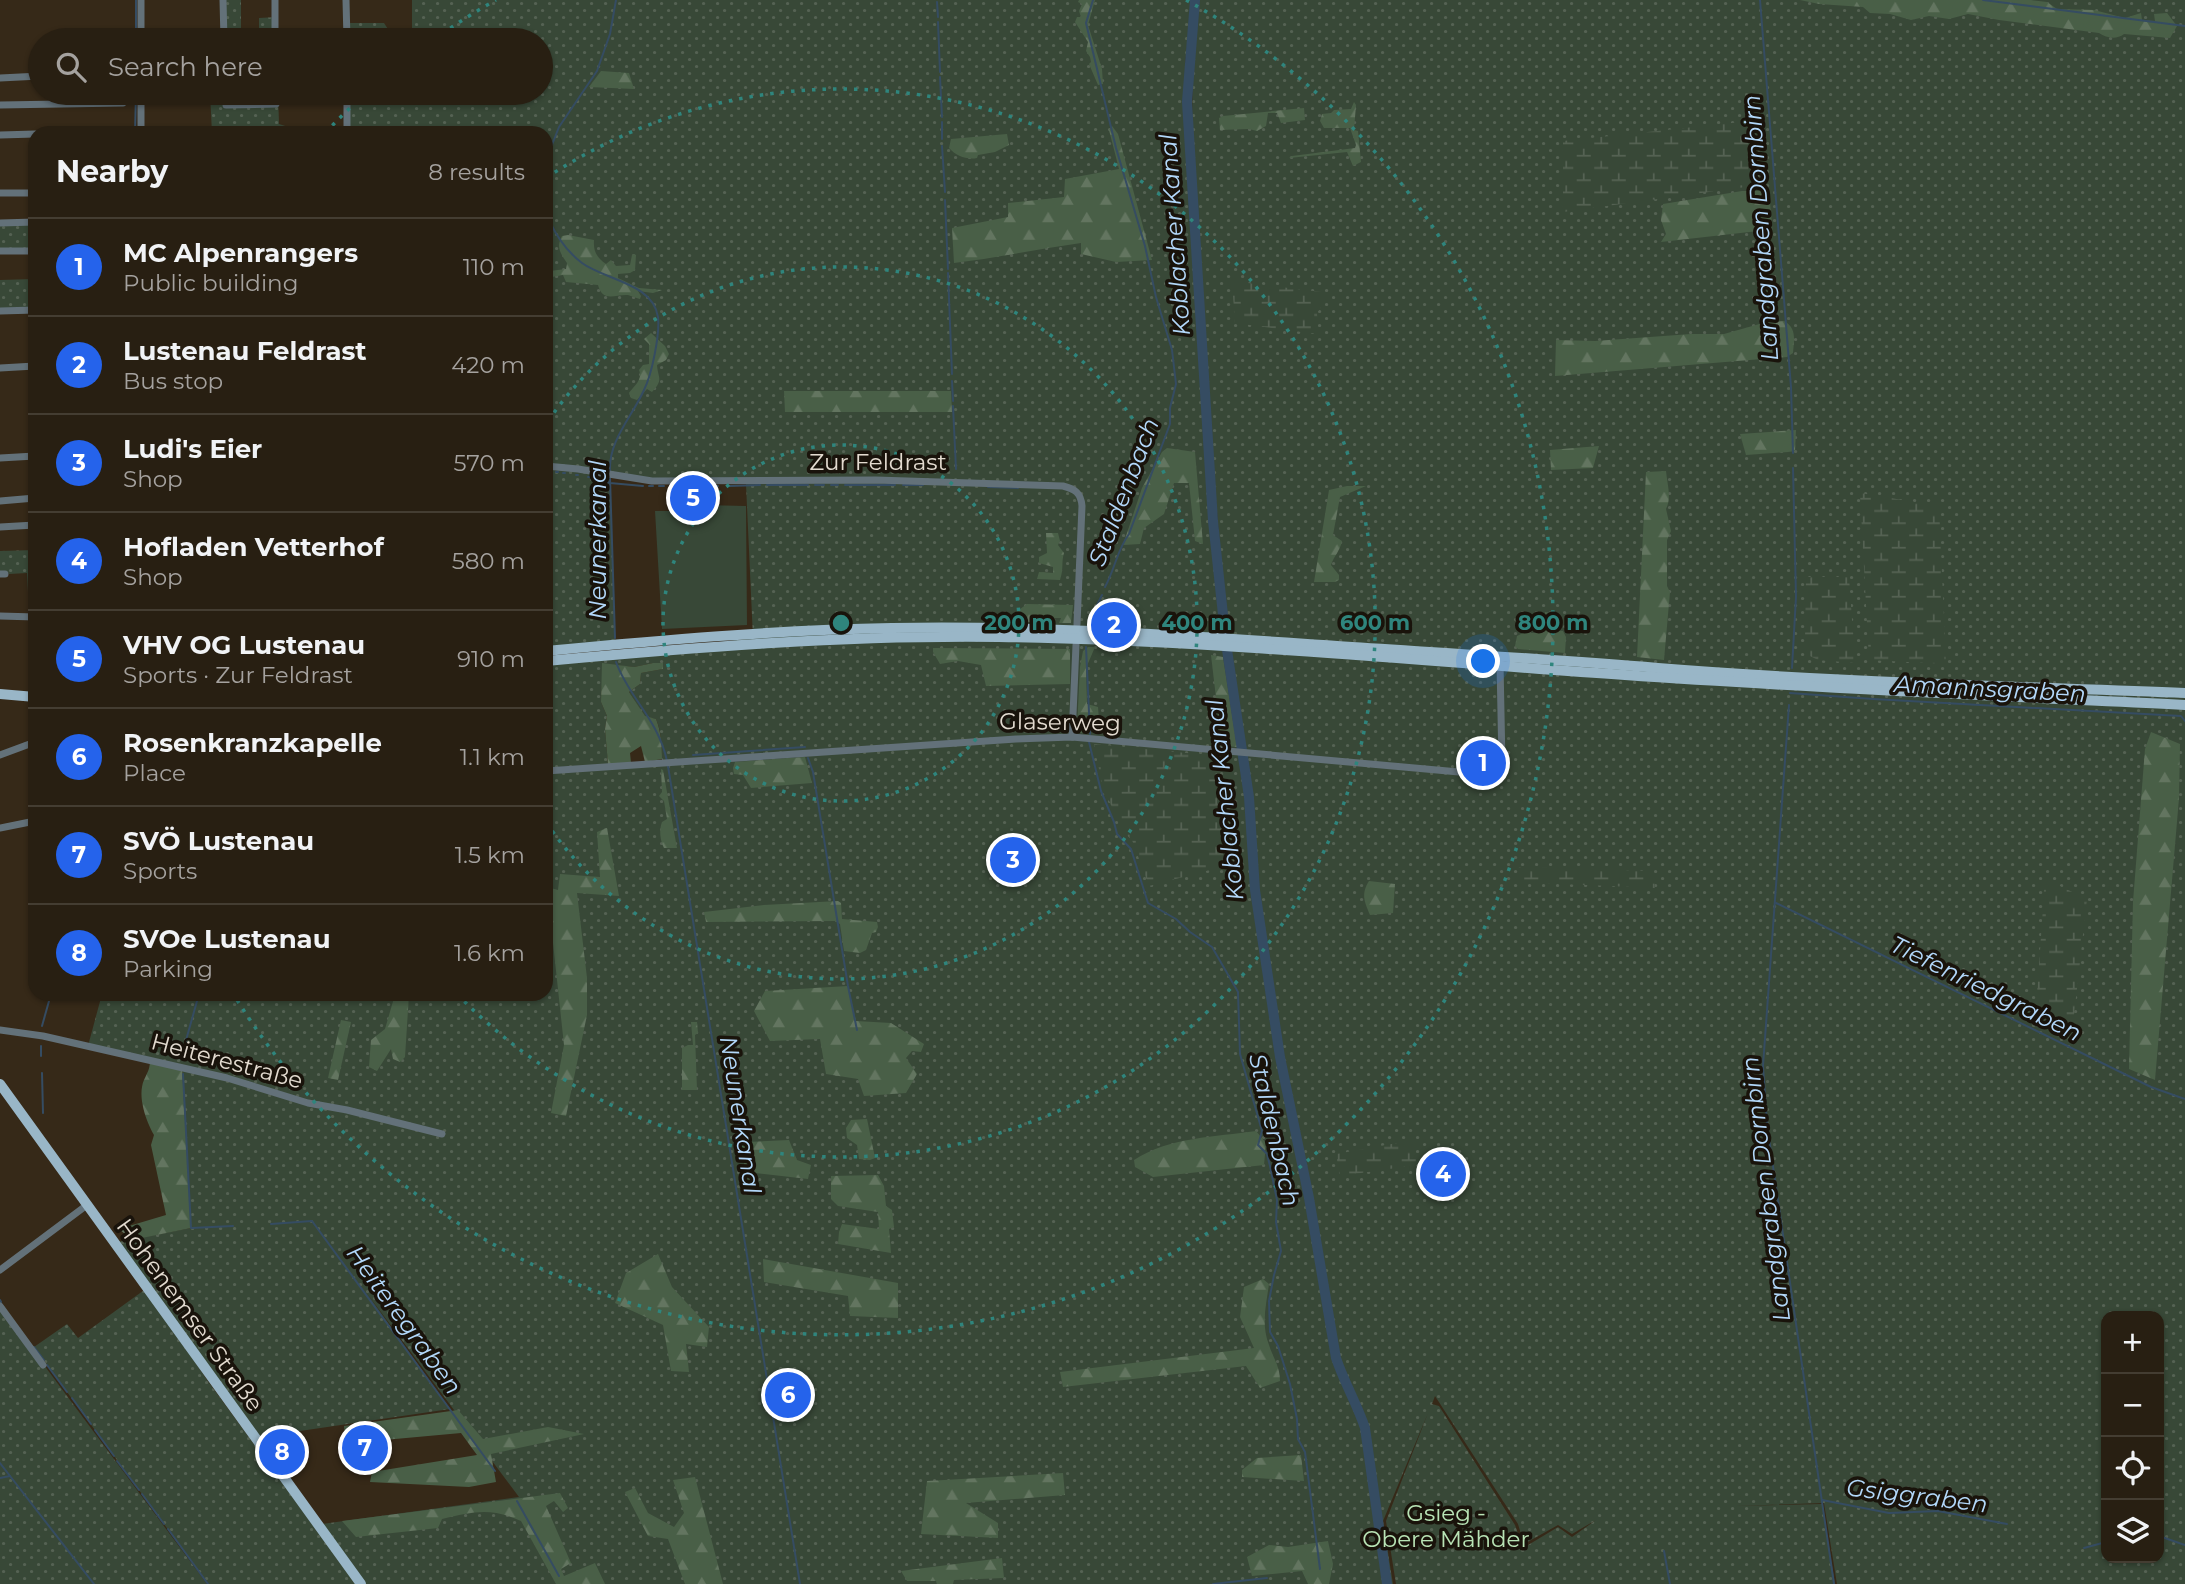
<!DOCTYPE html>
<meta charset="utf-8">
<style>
:root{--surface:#281f12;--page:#30271b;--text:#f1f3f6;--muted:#a5a29f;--line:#443d32;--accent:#2563eb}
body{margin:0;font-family:Montserrat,sans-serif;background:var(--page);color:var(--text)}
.controls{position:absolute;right:21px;bottom:21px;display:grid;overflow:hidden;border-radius:14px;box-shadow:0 2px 5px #0004}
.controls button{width:63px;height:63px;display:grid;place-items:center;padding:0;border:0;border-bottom:2px solid var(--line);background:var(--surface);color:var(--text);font:35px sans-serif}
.you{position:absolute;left:1484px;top:662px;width:24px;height:24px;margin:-18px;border:5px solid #fff;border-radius:50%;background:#1a73e8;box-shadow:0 0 0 10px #1a73e833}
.badge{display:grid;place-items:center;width:46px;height:46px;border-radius:50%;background:var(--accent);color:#fff;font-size:23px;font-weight:700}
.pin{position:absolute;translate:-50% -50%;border:4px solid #fff;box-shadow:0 2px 7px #0006}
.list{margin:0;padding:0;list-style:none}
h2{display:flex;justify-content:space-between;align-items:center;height:91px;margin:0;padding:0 28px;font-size:30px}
h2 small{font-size:23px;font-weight:400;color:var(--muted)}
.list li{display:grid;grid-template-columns:46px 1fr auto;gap:21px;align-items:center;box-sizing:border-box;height:98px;padding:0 28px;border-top:2px solid var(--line)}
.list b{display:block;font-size:26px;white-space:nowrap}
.list p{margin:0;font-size:23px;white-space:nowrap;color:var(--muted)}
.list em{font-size:23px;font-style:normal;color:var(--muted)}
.icon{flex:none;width:38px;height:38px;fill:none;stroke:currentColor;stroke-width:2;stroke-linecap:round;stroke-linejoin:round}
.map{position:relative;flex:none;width:2185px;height:1584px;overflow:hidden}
.search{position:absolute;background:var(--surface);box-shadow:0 2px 5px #0004;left:28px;top:28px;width:525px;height:77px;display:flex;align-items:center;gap:18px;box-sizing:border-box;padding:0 24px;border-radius:38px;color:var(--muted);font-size:26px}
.panel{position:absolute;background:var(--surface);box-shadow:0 2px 5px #0004;left:28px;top:126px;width:525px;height:875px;border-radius:21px}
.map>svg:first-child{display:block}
.green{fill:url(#green-dots);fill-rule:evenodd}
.forest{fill:url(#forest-firs)}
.wetland{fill:url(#wetland-marsh)}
.pitch{fill:#384837}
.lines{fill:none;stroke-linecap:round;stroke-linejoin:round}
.stream{stroke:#354c62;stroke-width:2}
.river{stroke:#354c62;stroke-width:10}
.minor{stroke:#637179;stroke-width:7}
.major{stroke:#99b6c7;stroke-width:10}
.ring{fill:none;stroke:#2f857d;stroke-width:3.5;stroke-dasharray:3.5 7}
.labels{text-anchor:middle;stroke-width:7;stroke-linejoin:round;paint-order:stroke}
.street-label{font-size:23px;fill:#e3dbd0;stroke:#19130b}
.park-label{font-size:23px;fill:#b8e3b5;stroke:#19130b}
.water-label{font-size:24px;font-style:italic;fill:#b2d7f9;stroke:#19130b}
.centre{fill:#2f857d;stroke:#19130b;stroke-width:3.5}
.ring-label{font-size:21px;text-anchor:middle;font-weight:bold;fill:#2f857d;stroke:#19130b;stroke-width:7;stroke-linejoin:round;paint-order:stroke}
</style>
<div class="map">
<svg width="2185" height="1584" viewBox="0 0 2185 1584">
<defs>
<pattern id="green-dots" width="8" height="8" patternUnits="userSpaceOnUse" patternTransform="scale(1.75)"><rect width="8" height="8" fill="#384837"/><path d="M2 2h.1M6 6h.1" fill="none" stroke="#556253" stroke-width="1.8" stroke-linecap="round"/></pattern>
<pattern id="forest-firs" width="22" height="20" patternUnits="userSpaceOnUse" patternTransform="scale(1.75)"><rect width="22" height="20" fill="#495f47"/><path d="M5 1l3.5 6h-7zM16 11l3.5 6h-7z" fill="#637560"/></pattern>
<pattern id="wetland-marsh" width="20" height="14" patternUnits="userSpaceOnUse" patternTransform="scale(1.75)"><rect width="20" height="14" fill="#384837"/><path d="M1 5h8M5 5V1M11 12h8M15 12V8" fill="none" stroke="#556253"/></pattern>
</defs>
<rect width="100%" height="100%" fill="#362918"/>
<g class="green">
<polygon points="226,0 241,0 241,37 259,38 259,18 277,17 277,40 226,40"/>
<path d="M412,0H1192L1185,64V128L1204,438L1223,651L1229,652L1211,441L1192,125L1193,51L1198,0H2185V1584H1837L1824,1503L1734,1506L1822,1504L1835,1584H1396L1386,1521L1428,1413L1383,1521L1393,1584H365L322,1524L519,1497L366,1292L450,1409L259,1437L148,1291L207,1380L356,1584H208L34,1347L67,1324L78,1338L147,1288L117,1242L191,1228L182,1067L88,1046L102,994H546V773L662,765C662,750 662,732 656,719L645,717L629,692L640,684L641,673L663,669V663H653L634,667L603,664L601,702L607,716L605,729L608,764L546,768V664L753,638L746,484L703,479L640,478L546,464V133H348L349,93H541V40H412ZM2106,1316H2159V1558H2106ZM1435,1396L1518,1524L1524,1544L1558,1525L1572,1534L1596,1520L1572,1537L1558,1527L1523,1548L1515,1525L1439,1406L1432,1404Z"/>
<polygon points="349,23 384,23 395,40 349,40"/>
<polygon points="210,93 278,93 279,124 307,133 212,133"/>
<polygon points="29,224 34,235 35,249 0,250 0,225"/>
<polygon points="35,279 35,307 0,309 0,280"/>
<polygon points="546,468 570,469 610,478 615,641 546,647"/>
<polygon points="35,550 35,592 28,592 27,573 9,574 8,572 0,572 0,551"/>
<polygon points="0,1306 207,1584 0,1584"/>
</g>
<g class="forest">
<polygon points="1079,0 1095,0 1088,25 1102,69 1103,84 1098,85 1089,64 1091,62 1090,57 1086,51 1088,42 1075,22 1077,17 1081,17 1079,11 1082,4 1078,2"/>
<path d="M1800,0H2031L2047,2L2057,9L2094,10L2125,18L2141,13L2142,20L2155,21L2154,14L2167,13L2177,26L2170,38L2124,34C2116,40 2107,38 2099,33L1999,20L1968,14L1949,19L1929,16L1911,20L1890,14L1870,13L1863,7L1819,4Z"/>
<polygon points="601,71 629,73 634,89 589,87"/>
<polygon points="1354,102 1356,105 1354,130 1358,131 1361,162 1353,166 1347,152 1289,158 1292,156 1355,148 1356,145 1350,128 1324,128 1320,121 1322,114 1331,113 1334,110 1351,109"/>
<polygon points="1304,108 1305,120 1281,123 1277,113 1268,113 1266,126 1257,131 1249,129 1220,130 1219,118 1223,116"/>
<path d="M1112,126L1118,134L1152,260L1116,262L1081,254V243C1038,249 996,258 954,263L952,228L1008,217V203L1064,197L1065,179L1119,169L1109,130Z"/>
<path d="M1007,134L1009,145L995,152L978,155L977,158C967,160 956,156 949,148L951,139Z"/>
<polygon points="1742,191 1769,191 1773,237 1764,245 1758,231 1661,242 1666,234 1661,220 1663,204"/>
<path d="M568,235L594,240C593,251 597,258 606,264L611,260L616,266L630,265L632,255L634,254L636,255L635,270L630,273L618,274V278L639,288L662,290L653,293L638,291L641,296L640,299C635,298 632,296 628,295C615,294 603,303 598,285L566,282L563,275L546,278L550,271L566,269L567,263C560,253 556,247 562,236Z"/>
<path d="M1784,321C1797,328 1794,340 1793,353L1787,357L1555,376L1556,340L1595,341L1691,334H1724L1763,323Z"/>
<path d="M651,333L665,346L669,354L666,360L657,365C658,379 664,379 652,392L647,389L637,400L631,398L629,393C634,386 643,380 639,370L643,365L649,364V344L644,339Z"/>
<polygon points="784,391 951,391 952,412 785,412"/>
<polygon points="1796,430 1795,451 1788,452 1746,455 1740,434"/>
<polygon points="1599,446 1593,468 1551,470 1550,450"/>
<polygon points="1167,448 1195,452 1203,544 1195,541 1189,483 1174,483 1164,514 1144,528 1140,544 1123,545 1142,488 1162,452"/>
<path d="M1666,471C1667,483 1672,498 1666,509L1671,531L1667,540V586L1670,592L1664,660L1637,657L1646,472Z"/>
<path d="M1347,486H1366L1340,497L1333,535L1342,541C1340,551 1334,556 1331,565L1339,575V580L1335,582H1314L1329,490Z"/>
<path d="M1046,533H1058L1060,541L1058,545L1064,553C1061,563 1064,568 1060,580L1037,579L1039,572L1053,573V567L1039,563V557L1047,553Z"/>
<polygon points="1027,604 1073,605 1071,623 1059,623 1061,618 1045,618 1043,623 1016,621 1016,612"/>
<polygon points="1545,612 1554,613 1555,630 1563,631 1566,637 1565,653 1518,649 1515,646 1517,636 1523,633 1544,633"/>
<polygon points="1088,647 1095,647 1086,668 1087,704 1098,707 1099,720 1091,727 1091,734 1081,733 1077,729 1080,667 1083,651"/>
<polygon points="933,648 1070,649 1070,684 986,686 981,665 958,661 940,664 933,652"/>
<polygon points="1211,655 1223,657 1237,747 1225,746 1220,732"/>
<path d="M602,663L634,667L653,663H663V669L641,673L640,684L629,692L645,716L656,719C661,731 662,746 662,759L645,762L641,746L630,753L631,763L608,764L605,729L607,716L601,702Z"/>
<polygon points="2151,732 2180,744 2179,798 2155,1080 2129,1069 2133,902 2145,749"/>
<polygon points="805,757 812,783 751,788 743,775 734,774 733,768 735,762"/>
<path d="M661,769L663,770L677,848H664C660,840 659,830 662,822L667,819L664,801L659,796L662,792Z"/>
<polygon points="607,828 619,896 577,893 587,978 587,1015 566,1116 551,1113 564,1045 547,887 558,890 560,874 600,877 597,832"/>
<path d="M1369,881L1395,884L1393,913L1370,915C1364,901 1361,894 1369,881Z"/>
<polygon points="838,901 841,903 842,919 877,922 878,927 876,932 872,933 866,950 860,953 844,951 840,924 835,921 706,922 704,912 764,905"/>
<polygon points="848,986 856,1021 891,1023 924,1044 921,1052 912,1051 906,1058 917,1074 906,1093 864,1096 858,1079 826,1074 820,1039 770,1041 754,1011 765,991"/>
<polygon points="392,994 409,994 405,1057 400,1062 393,1059 391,1049 377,1071 369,1067 371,1040 385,1029 394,998"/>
<polygon points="341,1020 351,1022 338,1080 328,1078"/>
<polygon points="691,1022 697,1022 698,1033 695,1035 697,1090 682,1090 682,1048 688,1045 693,1045"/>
<path d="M150,1059L182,1067L191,1228L132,1240L119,1229L166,1215L151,1145L154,1135C146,1121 137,1096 144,1080C148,1071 150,1069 150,1059Z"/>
<polygon points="867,1119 875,1158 870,1160 859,1159 857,1145 847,1138 846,1128 851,1120"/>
<polygon points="738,1131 745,1134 747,1142 789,1140 797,1160 811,1165 808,1179 746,1172"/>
<path d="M1256,1131L1266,1143L1264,1165L1153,1177L1135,1167L1134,1160C1169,1137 1216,1137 1256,1131Z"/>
<polygon points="878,1175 884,1186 886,1206 892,1210 894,1227 889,1229 891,1253 838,1244 839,1232 842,1224 879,1229 878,1212 838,1206 831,1199 831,1176"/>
<polygon points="658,1254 672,1287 709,1327 707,1347 686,1344 689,1372 671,1371 663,1325 615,1303 626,1273"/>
<polygon points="763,1259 898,1283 898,1318 850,1316 848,1296 764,1282"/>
<path d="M1263,1279L1269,1284C1266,1305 1261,1325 1269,1345C1273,1358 1280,1366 1280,1381L1260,1388L1246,1366L1063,1387L1060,1372L1254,1348L1240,1317L1244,1287Z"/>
<polygon points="458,1410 483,1439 548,1427 584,1434 491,1454 496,1482 469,1487 370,1482 372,1472 477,1455 461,1433 373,1441 346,1448 344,1426"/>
<polygon points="1301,1455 1304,1481 1242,1477 1242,1470 1257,1458"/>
<polygon points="1063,1473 1065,1495 966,1503 998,1523 998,1538 921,1534 927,1481"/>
<polygon points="695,1477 723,1584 685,1584 668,1539 648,1536 625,1492 635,1488 648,1513 674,1527 684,1513 673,1480"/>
<path d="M560,1493L568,1508L563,1512L554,1501L546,1506L571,1563L561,1569L564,1576L595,1563L605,1584H556L521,1521C490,1507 473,1512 442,1519L438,1528L356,1537L342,1521Z"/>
<polygon points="1328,1541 1333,1564 1329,1584 1308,1584 1302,1571 1252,1576 1247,1557 1269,1545 1288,1547"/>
<polygon points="1002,1558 1004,1578 954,1580 953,1584 937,1584 936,1581 907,1581 901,1571"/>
</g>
<g class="wetland">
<polygon points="1760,120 1767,184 1563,212 1563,141"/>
<polygon points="1232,281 1330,293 1317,313 1318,334 1235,323"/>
<polygon points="1860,493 1939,506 1946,664 1869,660"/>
<polygon points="1806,577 1849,577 1855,663 1818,660 1810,656 1805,643"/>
<polygon points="1094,744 1217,756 1236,863 1149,886 1132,840 1122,831 1102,784"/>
<polygon points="1519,867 1654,871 1655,888 1516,882"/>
<polygon points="2045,879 2087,899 2071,1042 2035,1023"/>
<polygon points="1414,1140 1417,1165 1340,1176 1336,1154"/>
</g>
<polygon class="pitch" points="703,505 746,506 747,625 662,629 655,511 698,511"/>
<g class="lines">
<g class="stream">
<polyline points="136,0 136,40"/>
<path d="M1093,0L1086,23L1116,148L1145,246L1156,297L1172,350L1176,384L1170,408V424L1129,534C1117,550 1115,569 1105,587"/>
<polyline points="1760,0 1791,387 1793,453"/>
<polyline points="1983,0 2185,26"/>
<polyline points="937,2 938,17"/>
<polyline points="938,22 940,72"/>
<polyline points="940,77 942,117"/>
<polyline points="942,122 942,139"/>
<polyline points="135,133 136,93"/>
<polyline points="942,146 945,192"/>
<polyline points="546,160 559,127 597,71 610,34 616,0"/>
<polyline points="945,200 948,269"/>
<path d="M546,211C552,231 566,251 582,263C605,280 653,283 658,317C660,334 652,374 644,390C632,417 608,441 610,472"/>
<polyline points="948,273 952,374"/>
<polyline points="952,381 953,401"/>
<polyline points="953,406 956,469"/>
<polyline points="546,472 550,471"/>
<polyline points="556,472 558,472"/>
<polyline points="563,473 565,473"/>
<polyline points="576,475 578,475"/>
<polyline points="588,477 592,477"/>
<polyline points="610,478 615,638"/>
<polyline points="603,481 610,483 643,486"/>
<polyline points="767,485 808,485"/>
<polyline points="815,485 824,485"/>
<polyline points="831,485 838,485"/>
<polyline points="845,485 895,485"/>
<polyline points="903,485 923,485"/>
<polyline points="649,486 653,486"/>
<polyline points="659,486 664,486"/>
<polyline points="670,486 684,486"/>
<polyline points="691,486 718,486"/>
<polyline points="730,486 760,485"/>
<polyline points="988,487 1018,488"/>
<polyline points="1088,623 1102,595"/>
<polyline points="1086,647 1090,734"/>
<path d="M616,662C629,698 658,719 667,761"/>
<polyline points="1792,668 1796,597 1793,468"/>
<polyline points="1790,693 1873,699 2181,716 2185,721"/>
<polyline points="1789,705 1763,1066 1767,1125 1834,1584"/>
<polyline points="1089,742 1101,791 1114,822 1117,834 1131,849 1148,903 1176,919 1190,932 1212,947 1238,992 1240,1054 1262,1131 1258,1145 1267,1154 1270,1166 1277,1200 1276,1222 1281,1251 1274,1275 1269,1301 1270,1332 1278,1346 1290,1384 1297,1419 1298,1439 1305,1452 1320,1569"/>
<polyline points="693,755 805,747"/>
<polyline points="808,758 813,772 848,986 857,1030"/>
<polyline points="668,766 800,1584"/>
<polyline points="1776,903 2151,1087 2185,1099"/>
<polyline points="42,1026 51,994"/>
<polyline points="41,1056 41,1046"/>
<polyline points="181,1058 199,994"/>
<polyline points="42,1073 43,1113"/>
<polyline points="183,1074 191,1228 233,1226"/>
<polyline points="271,1224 312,1221 495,1471"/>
<polyline points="0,1300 1,1302"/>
<polyline points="34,1347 44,1360"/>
<polyline points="47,1365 67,1392"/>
<polyline points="72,1398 91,1424"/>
<polyline points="95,1430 114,1456"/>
<polyline points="117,1461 139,1490"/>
<polyline points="0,1463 10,1476 0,1478"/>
<polyline points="10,1476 94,1584"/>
<polyline points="142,1494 164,1524"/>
<polyline points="1822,1500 1889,1513 1938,1511 2007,1524"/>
<polyline points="517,1501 559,1576"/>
<polyline points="168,1529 208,1584"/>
<polyline points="2159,1536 2185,1545"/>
<polyline points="2084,1548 2106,1542"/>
<polyline points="1664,1551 1670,1584"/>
<polyline points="1213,1584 1267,1578"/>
</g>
<path class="river" d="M1195,0L1187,102L1213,521L1226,643L1249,797L1255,890L1280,1057L1309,1198L1336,1358C1344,1382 1357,1404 1365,1428L1387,1584"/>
<g class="minor">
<polyline points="141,0 141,40"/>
<polyline points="223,0 224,40"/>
<polyline points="275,0 275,40"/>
<polyline points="346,0 347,40"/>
<polyline points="0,78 40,76"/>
<polyline points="226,93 226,105 276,104 276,93"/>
<polyline points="347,93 347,133"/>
<polyline points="0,105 123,103"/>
<polyline points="141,128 141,93"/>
<polyline points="0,135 35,134"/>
<polyline points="0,193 35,193"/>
<polyline points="0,223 35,222"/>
<polyline points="0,251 35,251"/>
<polyline points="0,311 35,310"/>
<polyline points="0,368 35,366"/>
<polyline points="0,458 35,456"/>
<path d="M546,466L578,469L652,481L876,480L1063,486C1075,489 1081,493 1082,506L1077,624"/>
<polyline points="0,501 35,498"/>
<polyline points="0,527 35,525"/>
<polyline points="0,574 5,574"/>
<polyline points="0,616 35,617"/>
<polyline points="1072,737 1076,645"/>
<polyline points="0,755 35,742"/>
<polyline points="546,771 1016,739 1072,737 1492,775 1499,774 1502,764 1500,663"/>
<polyline points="0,828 35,821"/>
<polyline points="0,1030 43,1036 227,1078 308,1103 347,1110 442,1134"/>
<polyline points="0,1270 87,1205"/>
<polyline points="0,1306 43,1365"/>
</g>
<g class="major">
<path d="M546,651C661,640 776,630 892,628C1041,625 1188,636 1337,646C1444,653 1551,659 1658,668C1833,682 2009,686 2185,693"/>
<path d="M546,661C697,647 847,635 999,637C1208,640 1416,661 1625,675C1811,688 1998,696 2185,705"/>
<polyline points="0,694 35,697"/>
<polyline points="0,1084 361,1584"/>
</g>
</g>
<g class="ring">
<circle cx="841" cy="623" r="178"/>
<path d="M548 421A356 356 0 1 1 548 825"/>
<path d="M546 178A534 534 0 1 1 460 997"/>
<path d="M325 133A712 712 0 0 1 365 94M433 40A712 712 0 0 1 496 0M1186 0A712 712 0 1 1 234 995"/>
</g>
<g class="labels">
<g class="street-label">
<text x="878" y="470">Zur Feldrast</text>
<text transform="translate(1060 722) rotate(1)" y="8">Glaserweg</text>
<text transform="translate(227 1061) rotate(15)" y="8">Heiterestraße</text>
<text transform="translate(190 1315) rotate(54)" y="8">Hohenemser Straße</text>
</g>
<g class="park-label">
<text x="1446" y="1521">Gsieg -<tspan x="1446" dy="26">Obere Mähder</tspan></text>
</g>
<g class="water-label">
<text transform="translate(1761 228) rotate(-94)" y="8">Landgraben Dornbirn</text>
<text transform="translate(1175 235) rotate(-94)" y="8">Koblacher Kanal</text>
<text transform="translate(1124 492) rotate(-69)" y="8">Staldenbach</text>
<text transform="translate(598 540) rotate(-90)" y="8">Neunerkanal</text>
<text transform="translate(1990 689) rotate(3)" y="8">Amannsgraben</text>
<text transform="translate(1225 800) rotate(-96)" y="8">Koblacher Kanal</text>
<text transform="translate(1986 989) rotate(26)" y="8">Tiefenriedgraben</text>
<text transform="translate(740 1115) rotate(81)" y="8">Neunerkanal</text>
<text transform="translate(1274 1130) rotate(77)" y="8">Staldenbach</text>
<text transform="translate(1766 1189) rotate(-97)" y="8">Landgraben Dornbirn</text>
<text transform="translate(404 1320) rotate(54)" y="8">Heiteregraben</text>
<text transform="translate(1917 1496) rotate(7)" y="8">Gsiggraben</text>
</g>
</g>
<circle cx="841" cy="623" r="10" class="centre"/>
<g class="ring-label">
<text x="1019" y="630">200 m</text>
<text x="1197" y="630">400 m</text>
<text x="1375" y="630">600 m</text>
<text x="1553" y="630">800 m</text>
</g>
</svg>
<div class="controls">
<button>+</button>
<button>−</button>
<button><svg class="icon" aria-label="locate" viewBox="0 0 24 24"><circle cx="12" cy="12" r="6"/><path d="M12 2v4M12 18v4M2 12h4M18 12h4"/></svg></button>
<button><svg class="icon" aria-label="layers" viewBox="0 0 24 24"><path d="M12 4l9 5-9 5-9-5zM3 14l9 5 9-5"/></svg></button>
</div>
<div class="you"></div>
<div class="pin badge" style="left:1483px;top:763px">1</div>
<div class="pin badge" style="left:1114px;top:625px">2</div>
<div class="pin badge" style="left:1013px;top:860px">3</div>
<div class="pin badge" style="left:1443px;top:1174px">4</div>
<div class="pin badge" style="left:693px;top:498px">5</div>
<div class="pin badge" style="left:788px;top:1395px">6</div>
<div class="pin badge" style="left:365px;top:1448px">7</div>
<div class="pin badge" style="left:282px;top:1452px">8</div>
<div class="search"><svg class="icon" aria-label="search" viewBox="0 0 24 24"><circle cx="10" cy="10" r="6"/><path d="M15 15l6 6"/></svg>Search here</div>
<section class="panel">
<h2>Nearby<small>8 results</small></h2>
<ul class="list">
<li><span class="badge">1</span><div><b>MC Alpenrangers</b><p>Public building</p></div><em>110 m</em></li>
<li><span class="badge">2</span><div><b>Lustenau Feldrast</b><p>Bus stop</p></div><em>420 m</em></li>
<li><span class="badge">3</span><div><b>Ludi's Eier</b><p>Shop</p></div><em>570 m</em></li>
<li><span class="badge">4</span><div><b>Hofladen Vetterhof</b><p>Shop</p></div><em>580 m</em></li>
<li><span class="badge">5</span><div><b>VHV OG Lustenau</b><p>Sports · Zur Feldrast</p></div><em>910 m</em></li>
<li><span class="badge">6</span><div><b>Rosenkranzkapelle</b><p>Place</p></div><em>1.1 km</em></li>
<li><span class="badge">7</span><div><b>SVÖ Lustenau</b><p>Sports</p></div><em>1.5 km</em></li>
<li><span class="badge">8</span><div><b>SVOe Lustenau</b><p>Parking</p></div><em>1.6 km</em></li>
</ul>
</section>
</div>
